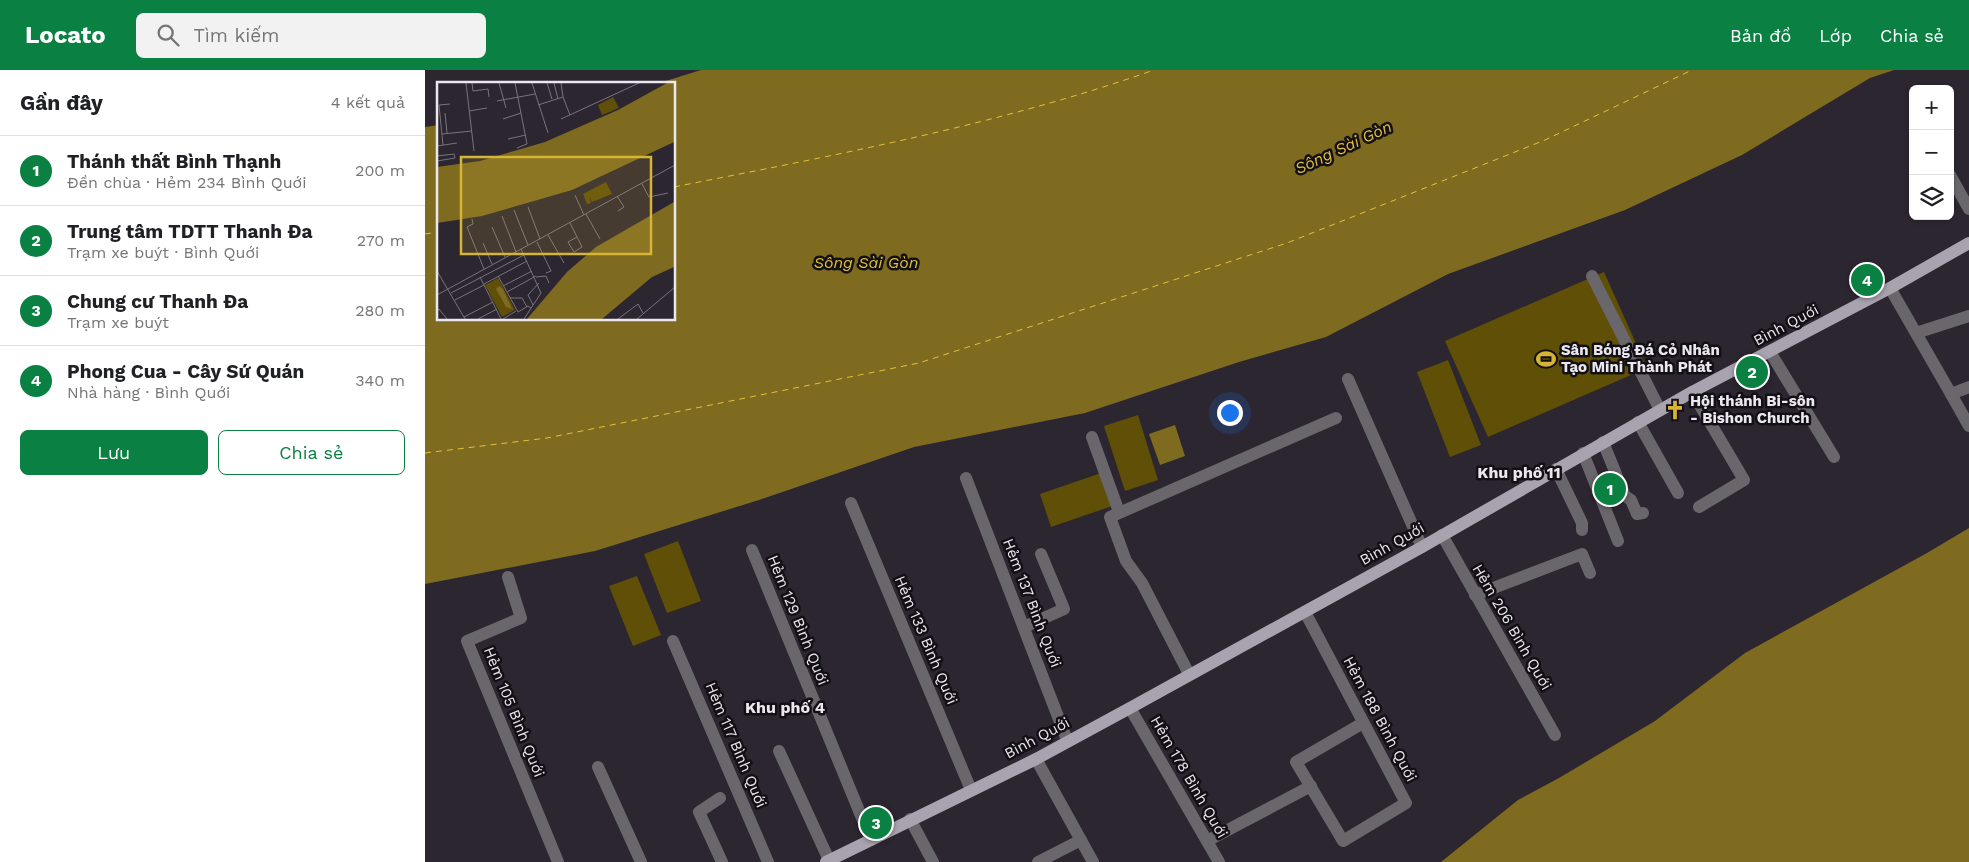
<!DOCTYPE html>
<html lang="vi">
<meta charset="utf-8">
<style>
:root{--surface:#fff;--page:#f2f2f2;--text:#202124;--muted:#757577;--line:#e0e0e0;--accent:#0b8043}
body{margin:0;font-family:"Work Sans",sans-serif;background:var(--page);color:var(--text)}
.controls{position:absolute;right:15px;top:15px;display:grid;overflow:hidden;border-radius:8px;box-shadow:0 1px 4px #0004}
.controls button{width:45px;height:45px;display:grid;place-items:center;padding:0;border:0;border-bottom:1px solid var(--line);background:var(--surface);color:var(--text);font:25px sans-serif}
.you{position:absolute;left:804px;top:342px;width:18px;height:18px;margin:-12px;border:4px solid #fff;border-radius:50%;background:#1a73e8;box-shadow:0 0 0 8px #1a73e833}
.badge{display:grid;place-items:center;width:32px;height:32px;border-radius:50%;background:var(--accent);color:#fff;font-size:16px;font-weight:700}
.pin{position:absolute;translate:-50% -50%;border:2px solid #fff;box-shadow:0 1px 5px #0006}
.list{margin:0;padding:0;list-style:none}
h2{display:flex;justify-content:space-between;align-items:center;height:65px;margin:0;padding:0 20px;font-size:21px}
h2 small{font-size:16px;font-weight:400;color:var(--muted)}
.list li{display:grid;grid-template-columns:32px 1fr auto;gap:15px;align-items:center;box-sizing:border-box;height:70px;padding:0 20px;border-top:1px solid var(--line)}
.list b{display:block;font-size:19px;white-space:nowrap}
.list p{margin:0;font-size:16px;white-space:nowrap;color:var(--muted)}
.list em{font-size:16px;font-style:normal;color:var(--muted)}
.actions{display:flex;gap:10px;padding:15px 20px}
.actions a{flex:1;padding:11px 0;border:1px solid var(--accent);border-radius:8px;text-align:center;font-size:18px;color:var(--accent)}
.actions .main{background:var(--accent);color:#fff}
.icon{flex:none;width:28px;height:28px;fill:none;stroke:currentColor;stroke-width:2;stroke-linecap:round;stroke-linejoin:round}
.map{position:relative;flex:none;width:1544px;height:792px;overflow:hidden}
header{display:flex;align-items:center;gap:30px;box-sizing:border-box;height:70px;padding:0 25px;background:var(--accent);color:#fff}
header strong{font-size:24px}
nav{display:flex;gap:28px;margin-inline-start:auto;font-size:18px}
.search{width:350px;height:45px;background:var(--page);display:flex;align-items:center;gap:12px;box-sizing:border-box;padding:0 18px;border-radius:8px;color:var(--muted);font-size:19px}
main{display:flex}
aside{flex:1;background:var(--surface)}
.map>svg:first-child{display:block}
.green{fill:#604f06}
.water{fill:#7f6b20}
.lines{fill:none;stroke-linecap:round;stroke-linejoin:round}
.ferry{stroke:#e3c03c;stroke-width:1;stroke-dasharray:6 5;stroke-linecap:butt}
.minor{stroke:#69666c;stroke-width:12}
.major{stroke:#a9a3af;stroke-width:12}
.labels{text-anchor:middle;stroke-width:5;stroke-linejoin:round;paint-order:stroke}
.street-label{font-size:15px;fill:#ebe7ef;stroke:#131015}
.poi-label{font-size:15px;font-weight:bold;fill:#ebe7ef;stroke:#131015;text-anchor:start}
.water-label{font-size:16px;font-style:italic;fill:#e3c03c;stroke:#131015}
.neighbourhood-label{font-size:16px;font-weight:bold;fill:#ebe7ef;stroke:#131015}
.inset-river{fill:none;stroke:#7f6b20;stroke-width:2.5}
.inset-road{fill:none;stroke:#78737d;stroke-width:1}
.view{fill:#d6b534;fill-opacity:0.15;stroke:#d6b534;stroke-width:2.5}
.inset-edge{fill:none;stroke:#ebe7ef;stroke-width:2.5}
</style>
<header>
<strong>Locato</strong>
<div class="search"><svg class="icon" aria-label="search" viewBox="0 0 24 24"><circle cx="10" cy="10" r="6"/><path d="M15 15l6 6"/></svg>Tìm kiếm</div>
<nav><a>Bản đồ</a><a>Lớp</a><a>Chia sẻ</a></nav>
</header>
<main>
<aside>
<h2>Gần đây<small>4 kết quả</small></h2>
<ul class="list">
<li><span class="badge">1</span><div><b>Thánh thất Bình Thạnh</b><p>Đền chùa · Hẻm 234 Bình Quới</p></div><em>200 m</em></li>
<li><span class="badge">2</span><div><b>Trung tâm TDTT Thanh Đa</b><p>Trạm xe buýt · Bình Quới</p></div><em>270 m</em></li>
<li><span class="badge">3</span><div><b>Chung cư Thanh Đa</b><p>Trạm xe buýt</p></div><em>280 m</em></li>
<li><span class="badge">4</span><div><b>Phong Cua - Cây Sứ Quán</b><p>Nhà hàng · Bình Quới</p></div><em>340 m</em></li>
</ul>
<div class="actions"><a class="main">Lưu</a><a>Chia sẻ</a></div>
</aside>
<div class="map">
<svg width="1544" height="792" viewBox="0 0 1544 792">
<rect width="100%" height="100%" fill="#2c2631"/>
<g class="green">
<polygon points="1179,202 1222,298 1063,367 1020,271"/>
<polygon points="1023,290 1056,375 1025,387 992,302"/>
<polygon points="713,345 733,410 700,421 679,356"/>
<polygon points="679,402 690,435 626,457 615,424"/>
<polygon points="253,471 276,531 242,543 219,484"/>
<polygon points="212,506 236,565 208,576 184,516"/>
</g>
<g class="water">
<polygon points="276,0 1469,0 1445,8 1317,85 1200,140 1023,204 901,267 814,292 660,343 489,377 334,430 170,481 0,514 0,57 14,55 14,249 249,249 249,14 231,14"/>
<polygon points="750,355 760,386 735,395 724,364"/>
<polygon points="1544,458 1544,792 1016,792 1093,730 1134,708 1230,651 1320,583 1502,483"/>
</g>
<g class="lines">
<g class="ferry">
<path d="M249,117C410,85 573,55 729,0"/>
<polyline points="0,164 14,162"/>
<polyline points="0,383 122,368 494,293 862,173 1120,70 1267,0"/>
</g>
<g class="minor">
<polyline points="1525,105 1544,139"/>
<polyline points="1167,206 1235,340"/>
<polyline points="1465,218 1526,324 1544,317"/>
<polyline points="1491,263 1544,246"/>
<polyline points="1345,282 1409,387"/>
<polyline points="923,309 997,477"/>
<polyline points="1267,322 1319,410 1274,437"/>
<polyline points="1526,324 1544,356"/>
<polyline points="1213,352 1253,423"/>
<polyline points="667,367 694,442"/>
<polyline points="1178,372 1200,426 1206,430 1212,444 1218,443"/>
<polyline points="1158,383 1193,471"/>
<polyline points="1131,399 1157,453 1157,460"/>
<polyline points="541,408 642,670"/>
<polyline points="426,433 546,720"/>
<polyline points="1017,465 1130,665"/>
<polyline points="327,480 446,770"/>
<polyline points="83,507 96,548 42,571 133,792"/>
<polyline points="1050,525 1157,484 1165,503"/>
<polyline points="880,542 981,733 918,771 871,692 938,653"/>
<polyline points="599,557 639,539 616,484"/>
<polyline points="248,571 343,792"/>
<polyline points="764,604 717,513 701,491 685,447 911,348"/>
<polyline points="705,638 794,792"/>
<polyline points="354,681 404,790"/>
<polyline points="611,689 668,792"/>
<polyline points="173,697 216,792"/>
<polyline points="295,728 274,742 297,792"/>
<polyline points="485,749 508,792"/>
<polyline points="782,771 886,716"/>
<polyline points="613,792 656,770"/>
</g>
<polyline class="major" points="401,792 611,689 705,638 997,477 1267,322 1465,218 1544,173"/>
</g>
<defs>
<symbol id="stadium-bare" viewBox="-9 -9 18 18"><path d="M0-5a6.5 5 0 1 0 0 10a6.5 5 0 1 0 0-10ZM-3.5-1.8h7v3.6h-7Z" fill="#d6b534" stroke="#131015" stroke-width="2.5" paint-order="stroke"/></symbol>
<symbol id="church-bare" viewBox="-9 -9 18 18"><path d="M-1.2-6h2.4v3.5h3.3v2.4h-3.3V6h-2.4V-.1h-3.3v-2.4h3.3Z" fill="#d6b534" stroke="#131015" stroke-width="2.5" paint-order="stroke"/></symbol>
</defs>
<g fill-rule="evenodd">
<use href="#stadium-bare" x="1107" y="275" width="28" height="28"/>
<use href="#church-bare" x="1236" y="326" width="28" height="28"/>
</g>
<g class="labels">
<g class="street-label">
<text transform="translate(1361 255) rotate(-28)" y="5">Bình Quới</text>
<text transform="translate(967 474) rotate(-29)" y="5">Bình Quới</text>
<text transform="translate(607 533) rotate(69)" y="5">Hẻm 137 Bình Quới</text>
<text transform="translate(373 550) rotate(68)" y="5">Hẻm 129 Bình Quới</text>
<text transform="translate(1087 557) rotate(60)" y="5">Hẻm 206 Bình Quới</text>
<text transform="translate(501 570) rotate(67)" y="5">Hẻm 133 Bình Quới</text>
<text transform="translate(89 642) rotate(68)" y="5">Hẻm 105 Bình Quới</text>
<text transform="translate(955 649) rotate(62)" y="5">Hẻm 188 Bình Quới</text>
<text transform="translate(612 668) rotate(-28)" y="5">Bình Quới</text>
<text transform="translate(311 675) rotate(67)" y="5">Hẻm 117 Bình Quới</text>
<text transform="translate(764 707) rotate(60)" y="5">Hẻm 178 Bình Quới</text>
</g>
<g class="poi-label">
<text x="1136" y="285">Sân Bóng Đá Cỏ Nhân<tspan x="1136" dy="17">Tạo Mini Thành Phát</tspan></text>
<text x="1265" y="336">Hội thánh Bi-sôn<tspan x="1265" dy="17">- Bishon Church</tspan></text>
</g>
<g class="water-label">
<text transform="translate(918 77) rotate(-25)" y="6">Sông Sài Gòn</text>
<text x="441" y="198">Sông Sài Gòn</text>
</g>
<g class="neighbourhood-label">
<text x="1094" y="408">Khu phố 11</text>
<text x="360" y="643">Khu phố 4</text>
</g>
</g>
<g transform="translate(12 12)">
<rect width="238" height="238" fill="#2c2631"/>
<path d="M176,15L182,26L165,33L161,23ZM169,100L175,112L155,120L152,114L154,121L150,122L146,112ZM61,196L78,228L65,235L48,203Z" fill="#604f06"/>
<path d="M230,1H237V60L135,108L45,134L0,141V85L43,79L108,60L181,28ZM237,120V185L215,195L165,237H90L130,190L159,165ZM62,204L66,207L75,227L69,225L59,207Z" fill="#7f6b20"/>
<path class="inset-river" d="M0,98L85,83L121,72L194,42L238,12M0,125L85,111L130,96L238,46"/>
<path class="inset-road" d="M29,1L37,69M35,1L36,9L51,7L52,15M62,1L69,26M78,1L90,62L80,66M95,1L111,51M110,1L115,17M117,1L121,17M126,15L133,33M60,19L98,12M101,23L126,15L124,1M32,29L50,26M8,31L10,51M66,37L84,31M124,37L202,1M5,52L35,49M71,57L89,53M6,63L2,23L13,22M0,64L20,61M0,74L17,72L18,76L0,79M205,102L212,115L231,111M138,113L147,133M180,114L187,125L181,129M91,125L103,157M77,128L91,163M149,132L163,157M65,134L79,170M35,137L36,142L30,145L47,187M133,141L145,165L137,170L131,160L140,155M55,145L68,175M111,153L127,181M100,160L114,189L109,191M46,161L55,182M84,167L104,211L87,237M0,189L28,237M61,194L81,230L91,224L94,226M43,195L64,237M99,195L109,194L112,201M47,202L90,179M66,204L95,189M70,210L99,194M14,211L87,173M0,213L238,83M73,216H85L90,225M18,218L47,203M96,223L91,213L102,201M0,230L2,227L10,237M27,235L56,220M41,237L60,227M66,237L79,229M181,237L201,222L206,231M200,237L238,205"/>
<path class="view" d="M24,75H214V172H24Z"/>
<rect width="238" height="238" class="inset-edge"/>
</g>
</svg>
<div class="controls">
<button>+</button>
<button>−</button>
<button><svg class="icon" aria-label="layers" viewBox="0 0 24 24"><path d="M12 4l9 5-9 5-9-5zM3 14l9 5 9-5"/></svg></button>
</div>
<div class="you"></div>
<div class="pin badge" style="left:1185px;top:419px">1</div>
<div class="pin badge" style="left:1327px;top:302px">2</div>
<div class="pin badge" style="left:451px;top:753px">3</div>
<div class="pin badge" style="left:1442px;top:210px">4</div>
</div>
</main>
